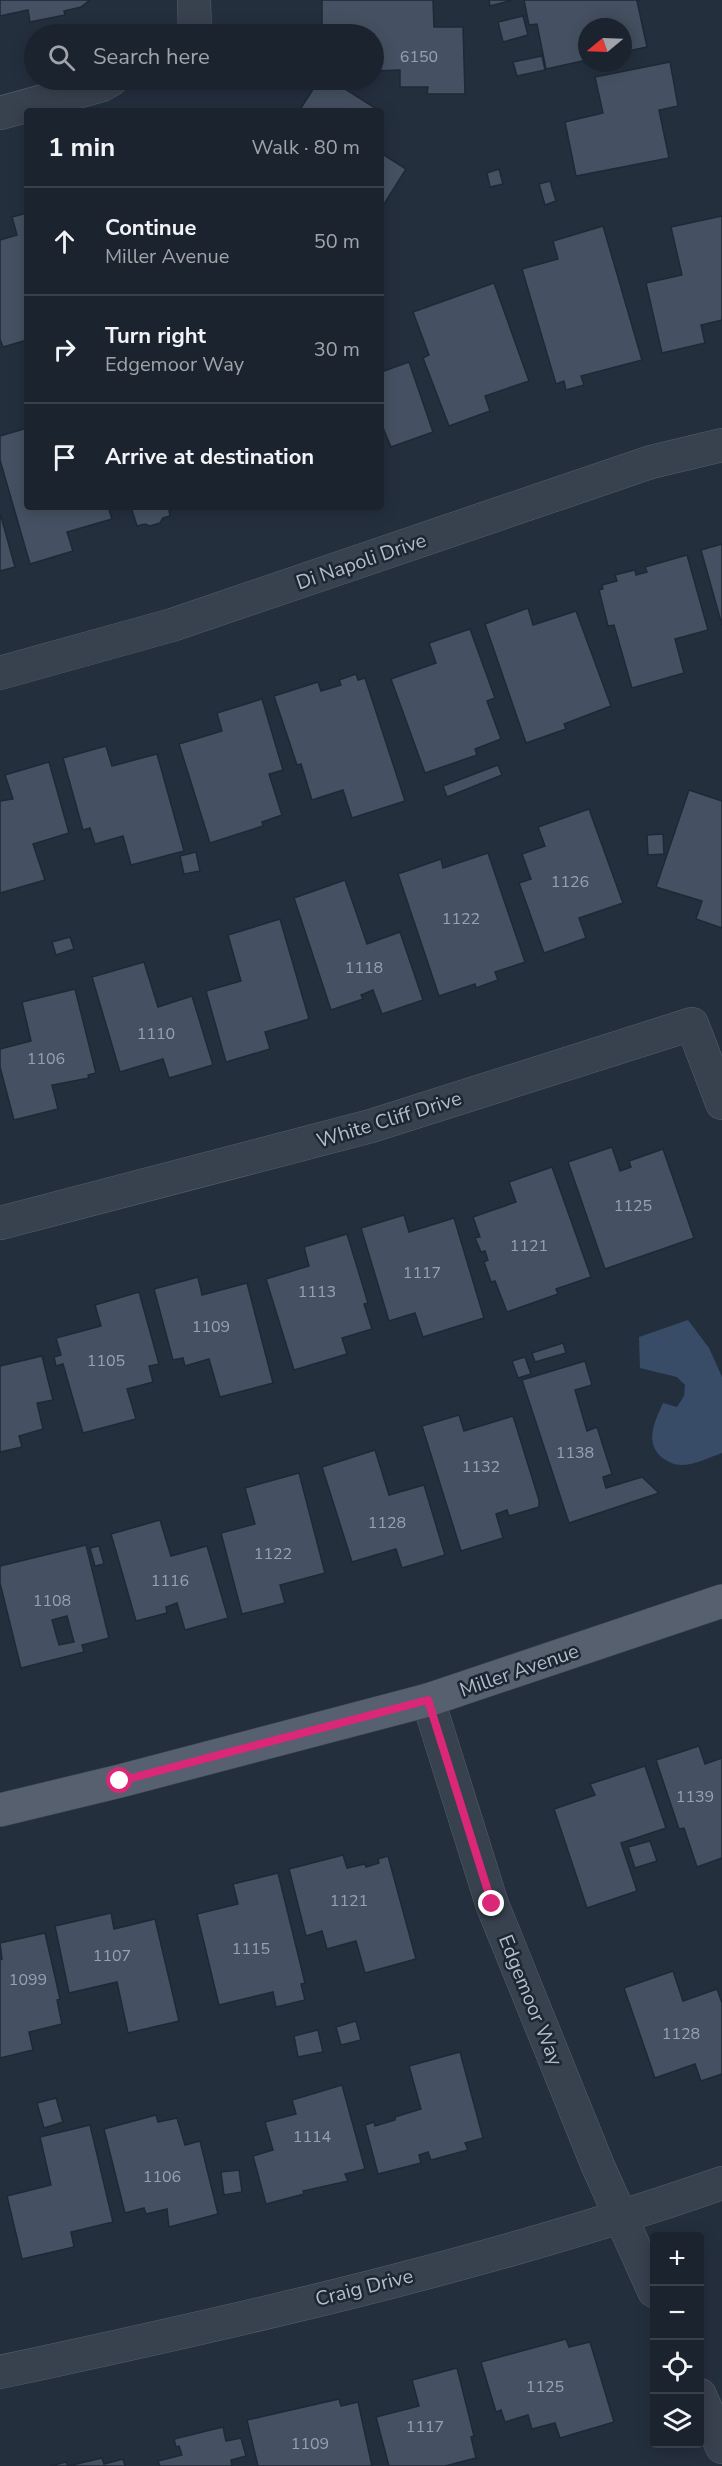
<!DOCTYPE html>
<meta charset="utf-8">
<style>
:root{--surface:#1b232e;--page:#242b36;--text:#f1f3f6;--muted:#a0a4aa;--line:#39404a}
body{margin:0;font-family:"Nunito Sans",sans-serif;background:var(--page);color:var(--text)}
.controls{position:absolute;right:18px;bottom:18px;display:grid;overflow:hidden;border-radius:6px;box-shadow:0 3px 15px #0003}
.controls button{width:54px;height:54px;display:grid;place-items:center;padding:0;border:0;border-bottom:2px solid var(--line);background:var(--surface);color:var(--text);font:30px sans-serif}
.compass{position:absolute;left:578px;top:18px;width:54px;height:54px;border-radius:50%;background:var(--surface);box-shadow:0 3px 15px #0003;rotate:251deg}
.stop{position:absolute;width:18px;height:18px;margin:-14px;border:4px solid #db2777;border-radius:50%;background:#fff}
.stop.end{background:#db2777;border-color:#fff;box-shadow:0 2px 6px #0008}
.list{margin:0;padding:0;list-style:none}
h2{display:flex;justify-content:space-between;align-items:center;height:78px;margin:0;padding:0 24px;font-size:26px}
h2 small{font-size:20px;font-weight:400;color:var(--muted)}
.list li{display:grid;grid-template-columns:39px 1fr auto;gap:18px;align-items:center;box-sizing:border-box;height:108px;padding:0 24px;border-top:2px solid var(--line)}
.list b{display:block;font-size:22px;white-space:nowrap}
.list p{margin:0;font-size:20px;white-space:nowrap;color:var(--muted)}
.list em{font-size:20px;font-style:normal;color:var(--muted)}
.icon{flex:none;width:33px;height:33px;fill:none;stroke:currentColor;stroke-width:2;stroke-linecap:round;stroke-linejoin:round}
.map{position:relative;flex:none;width:722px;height:2466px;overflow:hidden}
.search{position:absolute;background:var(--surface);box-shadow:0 3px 15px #0003;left:24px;top:24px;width:360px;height:66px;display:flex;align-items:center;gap:15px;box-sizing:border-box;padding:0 21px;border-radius:33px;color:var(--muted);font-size:22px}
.panel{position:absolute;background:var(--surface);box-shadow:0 3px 15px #0003;left:24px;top:108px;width:360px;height:402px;border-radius:6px}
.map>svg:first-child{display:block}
.water{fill:#394c67}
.building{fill:#455162;stroke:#1f2835;stroke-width:1.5;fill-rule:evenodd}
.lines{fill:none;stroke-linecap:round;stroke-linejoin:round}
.minor-casing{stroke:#565f6c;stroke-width:34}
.major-casing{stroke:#414a57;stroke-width:34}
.minor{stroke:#38414e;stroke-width:33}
.major{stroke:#56606e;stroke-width:33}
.route{stroke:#db2777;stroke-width:8}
.labels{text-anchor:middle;stroke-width:5;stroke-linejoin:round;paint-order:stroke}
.number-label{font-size:16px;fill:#98a1af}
.street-label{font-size:20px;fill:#b4bcc9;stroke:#1d2633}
</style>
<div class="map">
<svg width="722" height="2466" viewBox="0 0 722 2466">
<rect width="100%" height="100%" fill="#242f3e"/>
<path class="water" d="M688,1320L709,1348L722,1377V1453C710,1457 695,1465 681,1465C675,1465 669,1462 664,1459C643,1444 655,1421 663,1403L677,1407L684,1396L685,1385L677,1377L640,1368L639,1337Z"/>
<g class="building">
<polygon points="0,0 90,0 81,7 64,11 65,15 30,22 28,10 0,16"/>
<polygon points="322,0 433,0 434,27 463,27 465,94 427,94 428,87 400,87 400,70 374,71 374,34 347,34 346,25 322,25"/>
<polygon points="489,0 513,0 490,6"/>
<polygon points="524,0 641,0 637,1 647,47 623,52 623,27 587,27 587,60 546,69 537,24 529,25"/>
<polygon points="523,16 528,35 503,42 498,22"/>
<polygon points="542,56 545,70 517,76 513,62"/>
<polygon points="670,62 678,106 659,110 669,158 576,176 565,122 603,113 595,77"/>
<polygon points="319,80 331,80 380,111 299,111"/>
<polygon points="381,153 406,169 381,209"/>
<polygon points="499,169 503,184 490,187 487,173"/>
<polygon points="550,181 556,201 545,205 539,184"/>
<polygon points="27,213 27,340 3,347 0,339 0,240 17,235 12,217"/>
<polygon points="722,216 722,320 701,325 705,343 662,353 646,283 682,275 671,227"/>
<polygon points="603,226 642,360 581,376 584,385 566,390 564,381 556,384 522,269 558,259 553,241"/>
<polygon points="494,283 529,381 485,396 490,411 449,426 423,358 429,355 413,312"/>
<polygon points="409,362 433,432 391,447 381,423 381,372"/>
<polygon points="27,428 27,507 108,507 112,519 67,532 73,551 30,564 0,460 0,436"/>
<polygon points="131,507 180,507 169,510 170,516 163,518 160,523 150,526 145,524 137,526"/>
<polygon points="0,513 15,567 0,571"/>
<polygon points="722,544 722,625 701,550"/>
<polygon points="687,555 708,630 675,639 684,673 632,688 614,625 608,626 599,590 603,589 602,585 617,581 615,575 635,570 636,575 647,572 645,567"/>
<polygon points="528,608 533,625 576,611 611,706 564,724 566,729 526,743 485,624"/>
<polygon points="470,629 495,698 487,701 501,739 475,749 477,755 425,773 391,679 436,663 429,643"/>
<polygon points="356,674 358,680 365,678 405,801 352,818 343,790 312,800 301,764 297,765 274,696 318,682 321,691 341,685 339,680"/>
<polygon points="262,699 283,770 269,774 282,815 262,822 263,826 210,843 179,744 222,731 217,713"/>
<polygon points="106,746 112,766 157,754 184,851 131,865 123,836 95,844 90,828 83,830 63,758"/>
<polygon points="49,762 69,833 33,844 45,880 0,893 0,801 13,799 5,775"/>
<polygon points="498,765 502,775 447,797 443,786"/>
<polygon points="689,790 722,801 722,928 696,919 702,901 656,887"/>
<polygon points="589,809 623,903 579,918 586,938 544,953 519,883 531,879 522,854 545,846 538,827"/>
<polygon points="663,834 664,854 648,855 647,835"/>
<polygon points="196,852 200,871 184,874 180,856"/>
<polygon points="488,853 525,962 495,972 498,980 476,988 475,984 439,996 398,874 441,859 443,868"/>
<polygon points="345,880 367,944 400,932 423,1000 382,1014 373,990 361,995 363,999 331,1010 294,898"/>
<polygon points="280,919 309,1019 265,1032 270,1049 226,1062 206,991 241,981 228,935"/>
<polygon points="70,937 74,949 56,955 52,942"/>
<polygon points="144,962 158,1007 192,996 213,1065 169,1078 163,1059 120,1072 92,977"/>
<polygon points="75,989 96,1073 88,1075 89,1078 52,1085 58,1109 14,1120 0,1067 0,1049 31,1041 22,1002"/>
<polygon points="612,1147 620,1171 631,1167 629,1161 663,1149 694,1238 605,1269 568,1162"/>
<polygon points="552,1167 591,1277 556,1289 558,1294 507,1312 495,1281 491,1282 484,1262 488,1260 485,1251 481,1252 475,1238 480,1237 473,1217 516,1202 509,1182"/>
<polygon points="404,1215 409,1232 454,1218 484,1318 423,1337 415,1313 389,1321 361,1228"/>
<polygon points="347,1234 368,1303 364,1304 372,1329 342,1338 347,1354 294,1370 266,1279 309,1266 304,1247"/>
<polygon points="198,1277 202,1295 247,1283 273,1383 220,1397 209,1359 185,1366 183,1358 173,1360 154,1289"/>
<polygon points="139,1292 159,1364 149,1366 153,1382 127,1389 136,1419 83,1433 63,1364 56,1366 54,1357 61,1355 56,1338 101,1326 95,1305"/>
<polygon points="563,1343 566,1353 535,1362 532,1353"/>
<polygon points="42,1356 53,1400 37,1403 43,1429 19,1436 22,1447 0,1452 0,1366"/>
<polygon points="525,1357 531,1374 518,1378 512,1361"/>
<polygon points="585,1361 592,1385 575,1390 587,1431 597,1427 612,1474 603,1477 606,1488 642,1477 659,1493 569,1523 522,1380"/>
<polygon points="459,1415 464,1431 513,1416 539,1500 539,1507 509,1516 507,1510 496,1514 503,1538 461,1551 422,1426"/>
<polygon points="375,1450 389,1495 424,1485 445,1555 402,1568 396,1549 352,1562 322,1467"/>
<polygon points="299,1473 325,1573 280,1585 285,1603 242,1614 221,1533 255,1524 245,1488"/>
<polygon points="160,1520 171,1556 207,1546 228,1618 185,1630 177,1603 166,1607 167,1613 136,1621 111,1534"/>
<path d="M86,1545L109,1638L82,1645L84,1652L21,1668L0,1583V1566ZM67,1616L74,1642L59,1645L52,1620Z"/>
<polygon points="99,1546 104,1564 95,1566 90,1548"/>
<polygon points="699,1746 705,1764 722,1758 722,1858 697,1867 684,1828 679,1829 656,1760"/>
<polygon points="645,1766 666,1828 621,1843 637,1891 587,1908 554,1809 595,1795 590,1784"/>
<polygon points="650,1841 657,1861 635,1868 628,1847"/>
<polygon points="343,1855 347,1868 365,1864 366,1867 379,1863 378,1859 388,1856 416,1959 365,1973 356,1941 327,1949 322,1931 306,1936 289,1869"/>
<polygon points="278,1873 305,1983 301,1984 305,2000 276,2007 273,1992 219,2005 197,1914 238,1904 233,1884"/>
<polygon points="111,1913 114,1929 155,1919 179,2021 128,2033 117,1982 69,1993 55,1926"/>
<polygon points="45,1933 60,1999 57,2000 62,2024 29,2032 33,2050 0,2058 0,1960 2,1959 0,1943"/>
<polygon points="673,1971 683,2001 717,1989 722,2003 722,2074 701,2081 695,2064 655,2078 624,1988"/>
<polygon points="356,2021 361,2040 341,2045 336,2027"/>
<polygon points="318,2030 323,2052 298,2057 294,2036"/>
<polygon points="460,2052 483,2138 465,2143 468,2150 431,2160 428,2152 419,2155 421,2163 378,2174 365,2125 374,2122 375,2126 395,2120 395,2117 421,2109 409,2066"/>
<polygon points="342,2085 365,2169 345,2174 348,2181 303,2191 304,2194 266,2204 253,2156 273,2150 265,2122 296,2114 292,2100"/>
<polygon points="56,2098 63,2122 44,2128 37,2103"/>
<polygon points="156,2115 158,2122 177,2118 185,2145 200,2141 218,2214 169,2227 167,2209 146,2214 144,2208 125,2213 104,2129"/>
<polygon points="90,2125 113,2222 71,2232 74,2247 22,2259 7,2196 51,2185 40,2137"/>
<polygon points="239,2170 242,2192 224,2195 221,2172"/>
<polygon points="566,2339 569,2347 590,2342 614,2422 560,2438 555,2423 532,2429 528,2415 505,2422 501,2410 496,2412 481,2362"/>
<polygon points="457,2368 474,2436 471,2437 476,2458 445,2466 389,2466 376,2417 419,2406 412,2380"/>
<polygon points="339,2399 341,2406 358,2402 372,2466 258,2466 247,2420"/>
<polygon points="223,2427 226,2441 241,2438 246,2456 231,2460 232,2466 160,2466 158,2461 182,2455 179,2446 176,2447 174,2439"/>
<polygon points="102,2458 104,2464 123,2459 125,2466 50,2466 66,2462 68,2466"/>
</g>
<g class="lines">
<defs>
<g id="minor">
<polyline points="194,0 195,34"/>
<polyline points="0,113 102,85 111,80"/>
<polyline points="0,673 172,625 651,462 722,445"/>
<polyline points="0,1223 371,1126 692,1024 722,1103"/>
<polyline points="428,1700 492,1904 598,2166 654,2291"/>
<path d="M0,2372C243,2320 487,2265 722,2183"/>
<polyline points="700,2395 722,2447"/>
</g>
<polyline id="major" points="0,1810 120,1781 428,1700 722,1601"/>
</defs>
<use href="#minor" class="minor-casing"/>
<use href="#major" class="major-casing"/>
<use href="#minor" class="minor"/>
<use href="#major" class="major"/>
</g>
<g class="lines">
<polyline class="route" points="120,1781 428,1700 492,1904"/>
</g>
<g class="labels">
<g class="number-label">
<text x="419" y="62">6150</text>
<text x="570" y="887">1126</text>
<text x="461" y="924">1122</text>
<text x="364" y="973">1118</text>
<text x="156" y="1039">1110</text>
<text x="46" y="1064">1106</text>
<text x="633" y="1211">1125</text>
<text x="529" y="1251">1121</text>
<text x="422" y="1278">1117</text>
<text x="317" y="1297">1113</text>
<text x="211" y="1332">1109</text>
<text x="106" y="1366">1105</text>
<text x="575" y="1458">1138</text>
<text x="481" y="1472">1132</text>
<text x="387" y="1528">1128</text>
<text x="273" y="1559">1122</text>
<text x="170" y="1586">1116</text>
<text x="52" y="1606">1108</text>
<text x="695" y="1802">1139</text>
<text x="349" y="1906">1121</text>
<text x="251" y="1954">1115</text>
<text x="112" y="1961">1107</text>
<text x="28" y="1985">1099</text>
<text x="681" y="2039">1128</text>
<text x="312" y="2142">1114</text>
<text x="162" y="2182">1106</text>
<text x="545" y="2392">1125</text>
<text x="425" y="2432">1117</text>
<text x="310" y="2449">1109</text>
</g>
<g class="street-label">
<text transform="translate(361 561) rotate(-19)" y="7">Di Napoli Drive</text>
<text transform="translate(389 1119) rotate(-17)" y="7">White Cliff Drive</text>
<text transform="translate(519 1670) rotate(-19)" y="7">Miller Avenue</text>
<text transform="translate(531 2000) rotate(68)" y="7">Edgemoor Way</text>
<text transform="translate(364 2287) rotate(-14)" y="7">Craig Drive</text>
</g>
</g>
</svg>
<div class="controls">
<button>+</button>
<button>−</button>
<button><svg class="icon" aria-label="locate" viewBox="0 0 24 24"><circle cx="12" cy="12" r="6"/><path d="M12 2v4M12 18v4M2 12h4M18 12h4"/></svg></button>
<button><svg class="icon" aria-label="layers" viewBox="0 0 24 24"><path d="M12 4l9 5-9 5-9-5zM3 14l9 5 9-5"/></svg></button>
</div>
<svg class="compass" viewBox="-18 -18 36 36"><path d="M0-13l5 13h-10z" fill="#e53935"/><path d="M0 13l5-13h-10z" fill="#a0a4aa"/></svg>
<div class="stop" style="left:120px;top:1781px"></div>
<div class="stop end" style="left:492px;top:1904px"></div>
<div class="search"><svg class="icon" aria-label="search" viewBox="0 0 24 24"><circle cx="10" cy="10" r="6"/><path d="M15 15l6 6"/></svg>Search here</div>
<section class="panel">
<h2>1 min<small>Walk · 80 m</small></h2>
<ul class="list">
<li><svg class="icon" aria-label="ahead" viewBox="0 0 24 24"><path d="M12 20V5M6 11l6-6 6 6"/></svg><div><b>Continue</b><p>Miller Avenue</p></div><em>50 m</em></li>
<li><svg class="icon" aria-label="right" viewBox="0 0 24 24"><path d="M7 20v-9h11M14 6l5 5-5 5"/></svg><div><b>Turn right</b><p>Edgemoor Way</p></div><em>30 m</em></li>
<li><svg class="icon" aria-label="arrive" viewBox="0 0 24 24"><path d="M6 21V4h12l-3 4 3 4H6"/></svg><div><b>Arrive at destination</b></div></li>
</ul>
</section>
</div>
